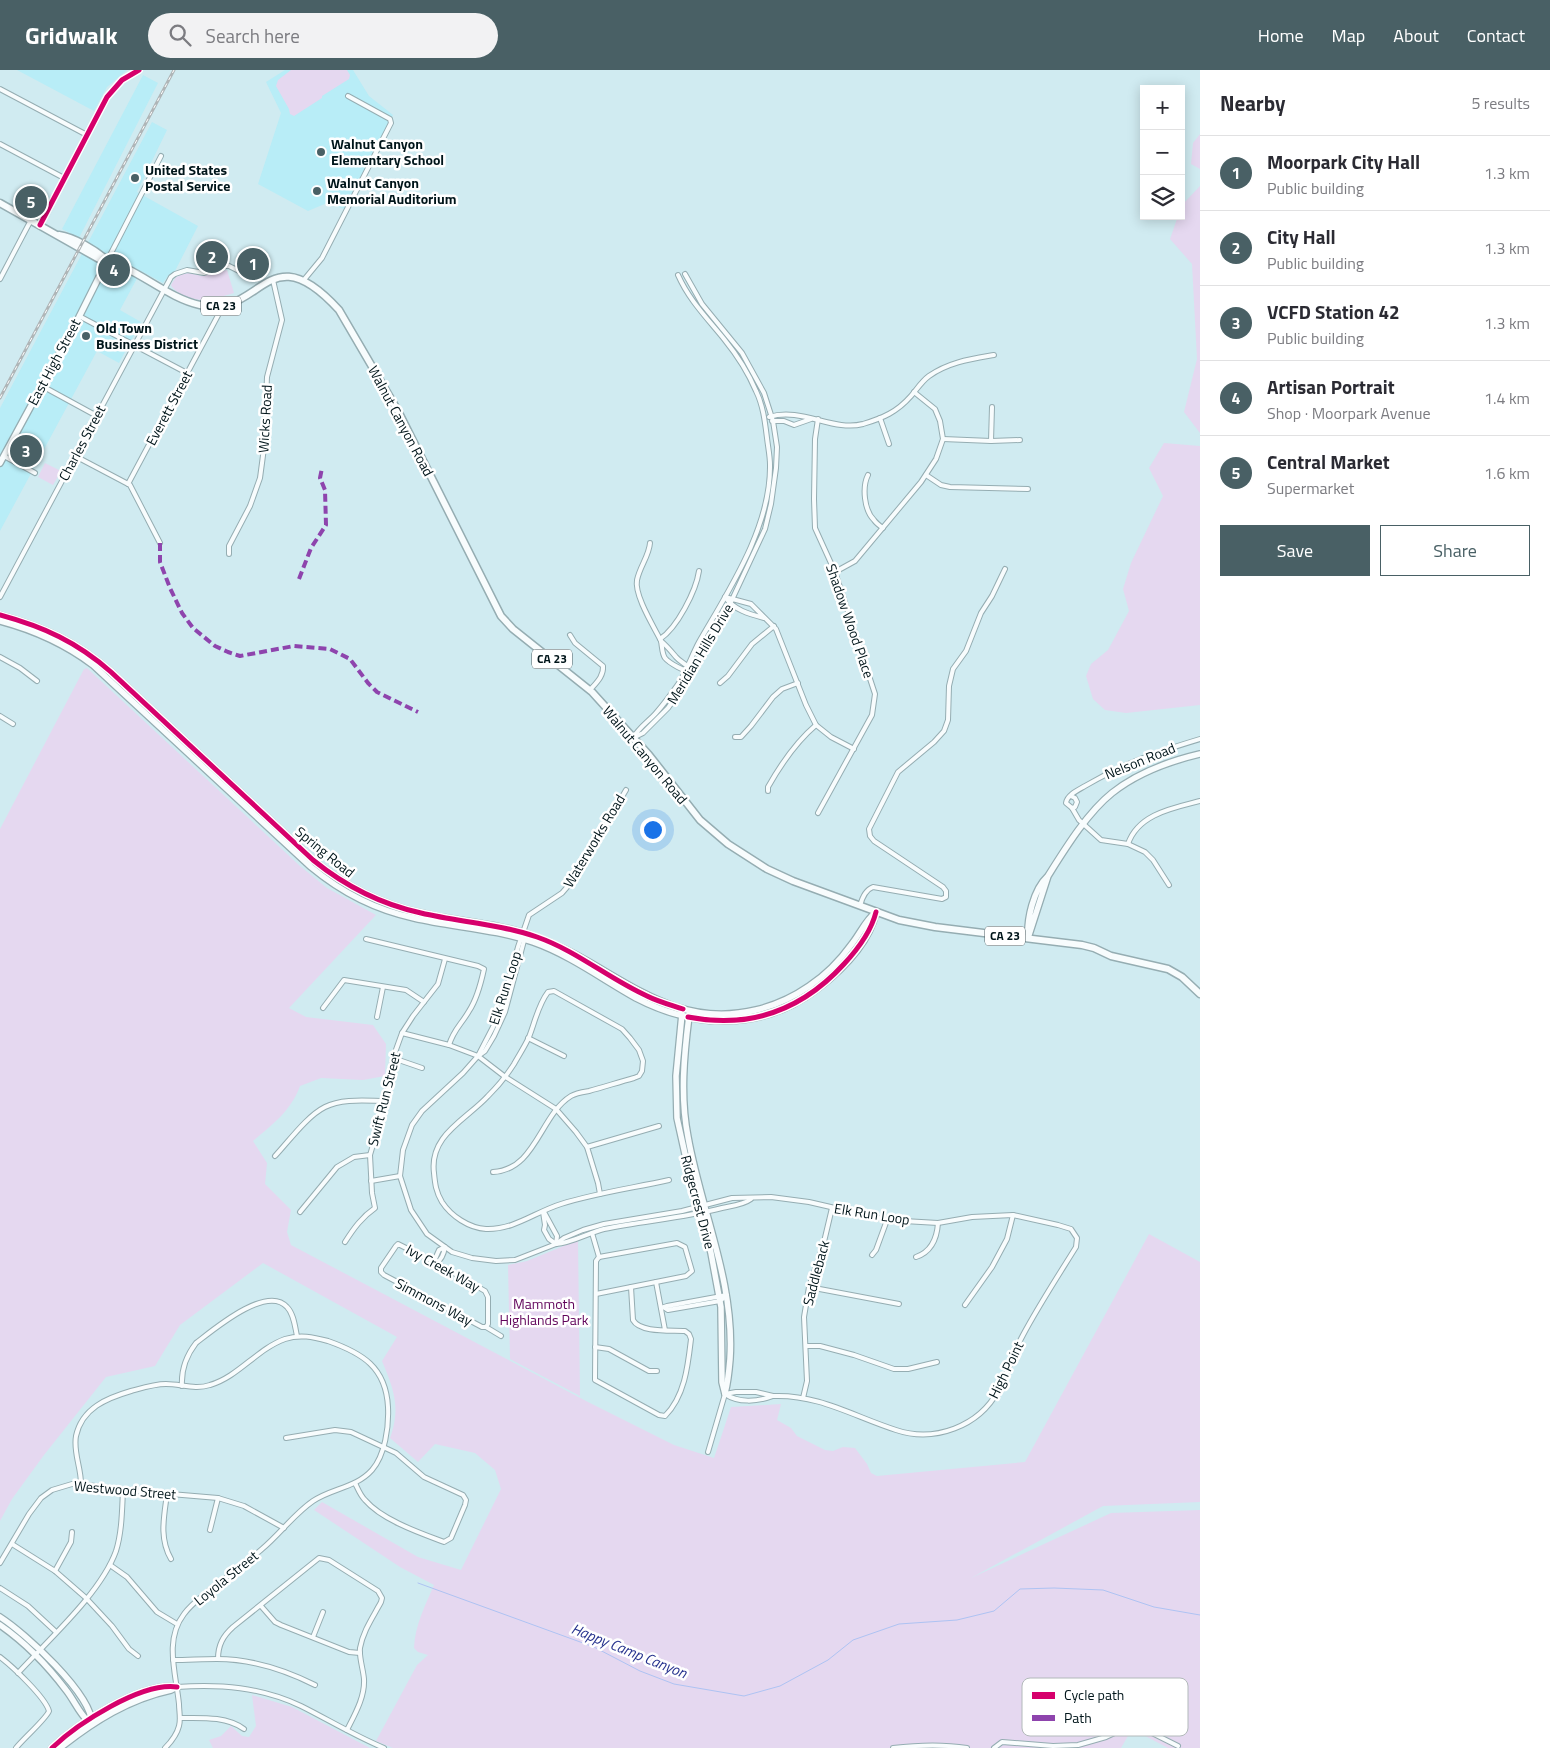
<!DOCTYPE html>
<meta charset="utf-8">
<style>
:root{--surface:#fff;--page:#f2f2f3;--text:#2b2b33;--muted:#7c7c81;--line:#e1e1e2;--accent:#496065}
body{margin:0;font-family:"Titillium Web",sans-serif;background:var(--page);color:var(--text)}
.controls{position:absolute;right:15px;top:15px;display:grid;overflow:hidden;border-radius:0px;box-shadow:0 2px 12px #0003}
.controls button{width:45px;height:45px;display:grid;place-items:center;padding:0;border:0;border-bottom:1px solid var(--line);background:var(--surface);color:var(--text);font:25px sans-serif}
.you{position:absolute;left:652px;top:759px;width:18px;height:18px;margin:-12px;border:4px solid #fff;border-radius:50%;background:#1a73e8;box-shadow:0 0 0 8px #1a73e833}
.badge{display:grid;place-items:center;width:32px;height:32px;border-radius:50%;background:var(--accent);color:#fff;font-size:16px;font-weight:700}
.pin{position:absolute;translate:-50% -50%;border:2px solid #fff;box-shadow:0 1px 5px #0006}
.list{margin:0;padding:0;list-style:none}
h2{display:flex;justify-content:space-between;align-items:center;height:65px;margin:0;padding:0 20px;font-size:21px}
h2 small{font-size:16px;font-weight:400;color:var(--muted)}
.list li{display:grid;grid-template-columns:32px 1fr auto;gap:15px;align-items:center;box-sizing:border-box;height:75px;padding:0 20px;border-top:1px solid var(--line)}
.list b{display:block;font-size:19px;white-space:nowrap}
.list p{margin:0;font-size:16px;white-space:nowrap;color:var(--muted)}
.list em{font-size:16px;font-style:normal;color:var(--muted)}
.actions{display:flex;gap:10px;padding:15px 20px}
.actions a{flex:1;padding:11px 0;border:1px solid var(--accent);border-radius:0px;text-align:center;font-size:18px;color:var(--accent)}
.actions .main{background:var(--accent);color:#fff}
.icon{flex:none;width:28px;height:28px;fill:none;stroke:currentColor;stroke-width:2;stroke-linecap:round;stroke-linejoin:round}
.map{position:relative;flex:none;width:1200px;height:1678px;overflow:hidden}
header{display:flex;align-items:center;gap:30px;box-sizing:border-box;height:70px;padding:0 25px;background:var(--accent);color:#fff}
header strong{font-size:24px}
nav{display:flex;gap:28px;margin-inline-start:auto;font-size:18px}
.search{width:350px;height:45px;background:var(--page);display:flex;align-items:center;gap:12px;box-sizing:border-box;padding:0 18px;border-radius:28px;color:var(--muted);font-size:19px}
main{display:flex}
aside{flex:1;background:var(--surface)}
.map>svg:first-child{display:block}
.built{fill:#b8edf7}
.green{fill:#e5d8f0}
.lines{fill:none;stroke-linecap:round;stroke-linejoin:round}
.stream{stroke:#aec3f3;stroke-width:1}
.street-casing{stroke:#95adb2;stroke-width:6}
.secondary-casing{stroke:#95adb2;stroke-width:8}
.primary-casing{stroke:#95adb2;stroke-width:9}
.street{stroke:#f8fcfd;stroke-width:4}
.secondary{stroke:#f8fcfd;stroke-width:5.5}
.primary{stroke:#f8fcfd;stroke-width:6}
.rail-casing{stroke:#afb5b7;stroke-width:3}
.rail{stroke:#fff;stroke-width:1;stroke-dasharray:4;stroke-linecap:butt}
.quiet{stroke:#8e44ad;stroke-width:4;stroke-dasharray:8 4;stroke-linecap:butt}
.cycleway-casing{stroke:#fff;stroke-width:8}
.cycleway{stroke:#d6006c;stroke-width:5}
.poi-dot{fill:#496065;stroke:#fff;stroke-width:2}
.labels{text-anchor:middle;stroke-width:5;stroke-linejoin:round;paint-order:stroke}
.shield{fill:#fff;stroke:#4c5b5f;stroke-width:1}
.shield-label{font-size:12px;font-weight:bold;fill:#00151a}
.poi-label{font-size:14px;font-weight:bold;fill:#00151a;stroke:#fff;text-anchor:start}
.street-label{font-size:14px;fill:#00151a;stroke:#fff}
.park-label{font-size:14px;fill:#60035a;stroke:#fff}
.water-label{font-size:15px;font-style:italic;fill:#27338e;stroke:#fff}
.key{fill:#fff;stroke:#b2b9ba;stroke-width:1}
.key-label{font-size:14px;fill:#00151a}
</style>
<header>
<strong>Gridwalk</strong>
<div class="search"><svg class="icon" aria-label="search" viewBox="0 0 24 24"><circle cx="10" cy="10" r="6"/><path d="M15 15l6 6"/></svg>Search here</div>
<nav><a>Home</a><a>Map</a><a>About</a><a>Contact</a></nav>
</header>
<main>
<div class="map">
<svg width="1200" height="1678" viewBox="0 0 1200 1678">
<rect width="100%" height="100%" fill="#d0ebf1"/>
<g class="built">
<polygon points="17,0 127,0 107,17 94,41"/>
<polygon points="285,0 353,0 369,26 393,45 344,139 327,133 308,141 258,114 281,43 266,12"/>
<polygon points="143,5 158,13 79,168 62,159"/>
<polygon points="152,52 167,60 137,122 198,156 175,201 168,206 163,213 141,201 120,240 141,252 119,293 97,281 0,461 0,338"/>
</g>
<g class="green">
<polygon points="291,0 347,0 350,5 349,9 322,26 322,28 294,46 290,44 289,39 276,16 278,10"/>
<polygon points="1200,64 1200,99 1191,94 1193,73"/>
<polygon points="1200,116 1200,363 1184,342 1197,289 1192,194 1170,169 1178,146 1181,146 1182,135"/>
<path d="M227,200L234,223C225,225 215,230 207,230C196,231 176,225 171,215L176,207L183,204L189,203L202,206Z"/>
<polygon points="1164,373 1200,376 1200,635 1126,643 1105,640 1093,629 1086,606 1091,594 1108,580 1129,541 1123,519 1131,493 1163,426 1149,398"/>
<polygon points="45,393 61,401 53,415 38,407"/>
<path d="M87,598L300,796L327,818L376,845L289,938L306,947L373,955L386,974L385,1006L363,1010L321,1008L300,1016C291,1041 272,1055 253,1071L267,1093L265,1114L291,1140L287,1162L291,1175L586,1331L674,1375L714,1388L731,1337L781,1334L777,1350L791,1358L797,1366L825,1380L833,1381L843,1377L855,1378L867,1394L871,1403L877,1406L1025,1392L1149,1164L1200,1192V1432L1103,1436L971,1508L1111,1443L1200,1440V1678H1168L1132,1659L1121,1678H393L376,1671L417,1595L428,1585L418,1582L414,1578C415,1555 425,1536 434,1515L400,1497L314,1440L322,1432L418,1487L461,1500L501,1419L495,1400L475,1383L435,1374L418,1392L390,1368C401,1338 394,1320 382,1291L397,1267L263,1193L180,1255L155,1296L106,1307L44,1385L12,1429L0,1451V759L84,599Z"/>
<polygon points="578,1170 580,1326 510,1289 508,1195 527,1191"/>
<polygon points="252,1625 292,1637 370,1678 213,1678 209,1670 221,1666 231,1656 242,1666 249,1667 256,1656"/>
</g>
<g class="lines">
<polyline class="stream" points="418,1513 594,1577 640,1601 674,1614 744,1626 780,1616 828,1590 853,1570 899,1554 957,1550 994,1541 1020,1519 1054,1518 1103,1520 1154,1537 1200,1545"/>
<defs>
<g id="street">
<polyline points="0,19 87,65"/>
<polyline points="0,74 64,108"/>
<polyline points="40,155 107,27 122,10 139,0"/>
<polyline points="107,191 161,86"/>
<path d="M678,205C689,230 707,248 724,269C737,285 748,302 756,321C763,335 765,352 767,368C768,377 770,386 770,395C771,457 729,520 699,572C692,585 687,600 679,613C672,623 664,634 656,643C648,652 639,657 633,668L643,663L668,638L680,621L730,534L765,459L771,434L776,398L777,377L773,351L764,323L742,283L702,234L685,204"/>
<polyline points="0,209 31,150"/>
<polyline points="303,211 322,188 391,53 390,49 348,26"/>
<polyline points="79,246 187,303"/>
<polyline points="42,316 97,346"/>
<path d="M769,347C802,337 833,362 863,354C883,348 897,342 911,326C917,319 922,311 929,306C949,292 971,289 994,285"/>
<polyline points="880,348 889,374"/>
<polyline points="772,351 784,351 794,355 811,349"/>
<polyline points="943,369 991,371 1020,370"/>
<polyline points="991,371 992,337"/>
<polyline points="4,386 35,403"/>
<polyline points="75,386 130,415 160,473"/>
<path d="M868,405C862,417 864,440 874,450C876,453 880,456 883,458"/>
<polyline points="926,405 941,415 950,417 1028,419"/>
<polyline points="128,414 223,236"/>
<path d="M650,473C649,486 640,496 637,510C634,525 654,557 661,571"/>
<polyline points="229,484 229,476 250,436 260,408 264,378 267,307 282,250 273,210"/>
<polyline points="835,502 855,491 921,412 936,389 943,369 940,351 935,339 914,322"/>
<polyline points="0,527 171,207 175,204 187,200 204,203 224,196 229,196 241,202 245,197"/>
<path d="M764,548C749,544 734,540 725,527L751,534L776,559L806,635L816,655L831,667L854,679"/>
<path d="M570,565L575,573L603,596C604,606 596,613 590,620"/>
<path d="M660,569C677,558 696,521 699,501"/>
<path d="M661,571C667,576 671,581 676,587C681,593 688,594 692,602C685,602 669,593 665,588C662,584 662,576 661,571Z"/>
<polyline points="0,587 20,598 37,611"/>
<polyline points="720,613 728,606 752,574 774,556"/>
<polyline points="0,646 13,654"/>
<polyline points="735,667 741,667 751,656 773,627 782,619 798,613"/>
<path d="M768,721V717C781,694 796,672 816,655"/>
<path d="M1071,726L1075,728L1077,732L1075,737L1072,738L1066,733C1067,725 1078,720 1085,716C1124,693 1157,682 1200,669"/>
<polyline points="1072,738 1079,750 1101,770 1128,774 1145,782 1153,790 1169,815"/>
<polyline points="818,743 872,645 875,624 835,502 815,458 814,429 815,369 818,349"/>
<path d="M1128,774C1138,744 1173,738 1200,731"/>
<path d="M860,836C862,828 865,820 873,817L942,829L946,827V821L943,817L874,771L870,766L869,759L898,702L934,672L944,661L948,650L949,616L953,599L966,581L981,543L992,526L1005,499"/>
<path d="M525,867L505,942L494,966L485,981L478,986L463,1003L422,1041L412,1055L403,1080L400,1106L411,1140L427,1164L452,1182L472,1188L496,1191L515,1190L556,1174L564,1168L583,1160L604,1154L682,1141L732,1128L771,1127L809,1132L887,1150L938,1153L972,1147L1013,1145L1058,1155L1071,1159L1077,1168L1076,1177C1058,1206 1039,1235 1023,1265C1013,1283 1008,1303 998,1321C979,1356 935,1373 896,1360C855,1347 818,1324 773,1326"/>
<path d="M366,869L478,896L484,899C481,913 477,929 469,941C461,955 454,959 449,975"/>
<polyline points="323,938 344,910 406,920 424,932"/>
<polyline points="377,947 383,917"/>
<polyline points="402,963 449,975 478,986 504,1006 556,1039 576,1062 587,1077 598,1113 600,1124"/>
<polyline points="528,968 564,986"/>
<polyline points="478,986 493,957 501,938 518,877 529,845 562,823 574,809 626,720"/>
<polyline points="393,988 422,998"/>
<polyline points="587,1077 659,1056"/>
<path d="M275,1086C289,1071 307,1046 325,1037C343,1028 367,1031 386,1031"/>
<path d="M493,1102C536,1100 540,1045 571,1026C576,1023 583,1022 589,1021C604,1017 619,1012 634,1008L639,1006L642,1001L643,991L639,980L630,968L622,959L554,921L548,922C538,935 535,952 529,967C525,976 519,985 514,994C507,1005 497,1017 488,1026C466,1050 429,1065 434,1103C435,1114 436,1122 442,1132C451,1146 469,1158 486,1159C514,1160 535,1142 561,1134C596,1123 633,1118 669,1110"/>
<polyline points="371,1111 400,1106"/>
<polyline points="300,1142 337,1097 354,1087 370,1085"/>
<polyline points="543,1142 545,1155 544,1160 549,1169 556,1174"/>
<polyline points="544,1142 557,1166 556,1174"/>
<polyline points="592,1163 599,1187"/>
<path d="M345,1172C354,1158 362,1147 375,1138L372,1123L370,1085L386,1031L393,988L402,963L413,946L438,914L445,889"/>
<polygon points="398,1174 436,1193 485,1221 488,1227 488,1254 486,1257 482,1257 384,1205 381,1202 381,1198 396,1176"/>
<path d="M556,1174C572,1173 588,1163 604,1159C643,1151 683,1148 722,1138C731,1136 743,1135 751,1129"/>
<path d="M445,1177C444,1183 442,1190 436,1193L435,1189L439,1180Z"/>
<polyline points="872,1185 876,1180 887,1150"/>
<path d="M599,1187L596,1191L595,1310L659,1345L665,1346C685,1326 688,1295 691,1269L689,1264L685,1261C671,1260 640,1263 633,1250L631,1217"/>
<path d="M916,1187C931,1182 937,1168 938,1153"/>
<polyline points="656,1212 665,1260"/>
<polyline points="809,1217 899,1234"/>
<polyline points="596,1224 686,1206 692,1201 685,1177 677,1173 599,1187"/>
<polyline points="965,1235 992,1197 1007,1169 1013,1145"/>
<polyline points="661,1238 667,1236 727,1225 720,1231 668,1240 665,1238"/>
<polyline points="486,1257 501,1266"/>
<polyline points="806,1276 820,1276 854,1285 894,1299 908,1299 937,1292"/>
<polyline points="595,1277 609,1279 649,1301 657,1301"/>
<path d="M182,1316C181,1300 186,1286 196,1273C213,1260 267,1214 287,1237C294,1244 295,1257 297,1266"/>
<path d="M736,1322H756L773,1326C757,1332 738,1333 725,1324Z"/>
<polyline points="803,1328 807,1311 804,1247 809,1217 823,1176 832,1138"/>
<path d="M286,1368L335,1360L351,1362L396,1383L424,1407L463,1425L466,1430L465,1435L451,1468L444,1472C420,1463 382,1450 365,1430C360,1425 358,1419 355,1413"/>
<polyline points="708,1382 725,1324"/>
<path d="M81,1414C81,1397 73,1382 76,1366C82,1338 107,1328 131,1321C142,1318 154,1314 166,1314C181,1314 195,1320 210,1315C238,1307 257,1279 285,1269C300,1264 313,1267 328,1271C362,1283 386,1297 388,1337C389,1357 385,1385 372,1400C356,1418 332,1418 313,1431C294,1444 280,1464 262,1479C246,1493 230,1505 213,1517C203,1526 192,1533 184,1544C164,1570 176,1604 179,1634C179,1641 181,1649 179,1656C177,1664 171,1672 165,1678"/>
<path d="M167,1424C164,1447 159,1468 171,1489"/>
<polyline points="210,1460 218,1428"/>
<polyline points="12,1474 55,1501 86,1528 112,1556 129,1579 138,1586"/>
<polyline points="0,1493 29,1444 41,1428 52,1420 72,1414 81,1414 123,1420 218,1428 244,1436 284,1458"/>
<polyline points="110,1495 127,1507 157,1542 177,1554"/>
<polyline points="55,1501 71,1472 72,1462"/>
<polyline points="0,1518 28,1536 56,1562"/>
<polyline points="261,1536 275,1552 281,1555 349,1582 360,1583"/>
<polyline points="313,1567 323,1542"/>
<path d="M0,1587C13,1597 45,1627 49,1641C47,1648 22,1670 16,1678"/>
<path d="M218,1589C218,1575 223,1566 233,1557L319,1488L329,1490L378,1521L382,1528L381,1532C373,1547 363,1561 360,1578C359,1588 363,1598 364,1609C365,1627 355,1644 347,1660"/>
<path d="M173,1590C188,1590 202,1589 217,1589C250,1589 285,1600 315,1615"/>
<path d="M18,1603C48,1570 101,1523 116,1481C122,1462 122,1440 123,1420"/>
<path d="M177,1617C220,1614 261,1617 301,1636C329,1650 355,1666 384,1678"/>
<path d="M180,1648C201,1648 226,1646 244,1659"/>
<path d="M893,1678C918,1675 942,1674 967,1678"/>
<polyline points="994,1678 1002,1672 1053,1676 1078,1675 1106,1667 1134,1654 1178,1676"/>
</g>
<g id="secondary">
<polyline points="0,393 77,251 107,191"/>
<path d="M0,545C44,557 77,572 111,602L313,790C345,816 380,834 421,843C459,852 499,853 536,867C614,894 665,962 756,940C794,931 828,907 851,875C860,864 865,851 876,842"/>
<path d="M0,551C34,560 65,574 93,595L311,797C341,822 376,840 414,848C453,857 495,859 533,872C570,885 602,909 636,928C696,959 762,961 817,919C842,900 869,873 876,842"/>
<path d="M1048,806L1028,868C1027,849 1033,820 1048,806C1065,779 1087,743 1112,723C1136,704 1170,691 1200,684"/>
<polyline points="682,944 676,1006 677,1048 687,1093 711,1183 721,1237 722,1312 725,1324"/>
<path d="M689,946C684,985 680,1027 688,1067C701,1141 735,1212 730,1289C729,1301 728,1312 725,1323"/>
<path d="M0,1547C25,1563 92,1624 92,1654"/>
<path d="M0,1555C26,1573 47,1595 66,1620C74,1630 79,1643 88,1651"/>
<path d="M52,1678C77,1654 141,1612 177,1617"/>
<path d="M60,1678C94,1651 129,1629 171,1620L177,1617"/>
</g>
<g id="primary">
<path d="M0,133L99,189C135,195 164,227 200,235C262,249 267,161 339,240L398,341L501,546L513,559L592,622L649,685L700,750L728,774L767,799L793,811L899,850L935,857L1082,875L1094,878L1111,886L1168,899L1182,907L1200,924"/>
<path d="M59,165C74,167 95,180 107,190"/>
</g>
</defs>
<use href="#street" class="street-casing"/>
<use href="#secondary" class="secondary-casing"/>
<use href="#primary" class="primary-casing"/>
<use href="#street" class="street"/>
<use href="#secondary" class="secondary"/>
<use href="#primary" class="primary"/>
<defs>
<polyline id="rail" points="0,328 174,0"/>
</defs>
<use href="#rail" class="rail-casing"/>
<use href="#rail" class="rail"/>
<g class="quiet">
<polyline points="160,473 160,492 170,518 182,543 193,558 215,576 228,582 240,586 294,576 330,579 350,589 368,613 377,622 418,642"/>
<polyline points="299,509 311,478 326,455 325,420 320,408 322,398"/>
</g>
<defs>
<g id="cycleway">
<polyline points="40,155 107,27 122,10 139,0"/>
<path d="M0,545C44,557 77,572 111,602L313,790C345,816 380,834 421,843C459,852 500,854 537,867C577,881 609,909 647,926C659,932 671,935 683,939"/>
<path d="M688,947C750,959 802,940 844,894C858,879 871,862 876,842"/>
<path d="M52,1678C77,1654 141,1612 177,1617"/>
</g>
</defs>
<use href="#cycleway" class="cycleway-casing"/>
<use href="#cycleway" class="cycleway"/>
</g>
<g class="poi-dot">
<circle cx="321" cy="82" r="5"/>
<circle cx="135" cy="108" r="5"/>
<circle cx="317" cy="121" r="5"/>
<circle cx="86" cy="266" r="5"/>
</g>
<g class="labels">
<g class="shield">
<rect x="201" y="226.5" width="40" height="19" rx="4"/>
<rect x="532" y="579.5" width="40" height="19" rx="4"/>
<rect x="985" y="856.5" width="40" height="19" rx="4"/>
</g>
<g class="shield-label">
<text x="221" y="240">CA 23</text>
<text x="552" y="593">CA 23</text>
<text x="1005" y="870">CA 23</text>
</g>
<g class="poi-label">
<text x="331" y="79">Walnut Canyon<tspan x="331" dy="16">Elementary School</tspan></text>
<text x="145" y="105">United States<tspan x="145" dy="16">Postal Service</tspan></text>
<text x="327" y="118">Walnut Canyon<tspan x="327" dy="16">Memorial Auditorium</tspan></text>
<text x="96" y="263">Old Town<tspan x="96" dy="16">Business District</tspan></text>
</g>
<g class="street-label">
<text transform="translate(54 292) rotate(-62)" y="5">East High Street</text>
<text transform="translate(169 338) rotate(-62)" y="5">Everett Street</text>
<text transform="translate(265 349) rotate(-87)" y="5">Wicks Road</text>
<text transform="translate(401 351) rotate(62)" y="5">Walnut Canyon Road</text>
<text transform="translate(82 373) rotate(-62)" y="5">Charles Street</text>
<text transform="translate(850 551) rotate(71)" y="5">Shadow Wood Place</text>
<text transform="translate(700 584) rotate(-59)" y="5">Meridian Hills Drive</text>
<text transform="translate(645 685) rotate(50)" y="5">Walnut Canyon Road</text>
<text transform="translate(1140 691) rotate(-22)" y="5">Nelson Road</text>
<text transform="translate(594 771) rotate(-59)" y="5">Waterworks Road</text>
<text transform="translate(325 782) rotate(39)" y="5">Spring Road</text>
<text transform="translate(505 918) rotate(-72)" y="5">Elk Run Loop</text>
<text transform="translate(384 1029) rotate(-76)" y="5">Swift Run Street</text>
<text transform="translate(698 1132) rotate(75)" y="5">Ridgecrest Drive</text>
<text transform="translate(872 1144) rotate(9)" y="5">Elk Run Loop</text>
<text transform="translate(443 1198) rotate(29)" y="5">Ivy Creek Way</text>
<text transform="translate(816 1203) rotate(-75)" y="5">Saddleback</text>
<text transform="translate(434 1232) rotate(28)" y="5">Simmons Way</text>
<text transform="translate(1006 1300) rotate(-64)" y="5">High Point</text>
<text transform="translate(125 1420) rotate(5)" y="5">Westwood Street</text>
<text transform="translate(226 1508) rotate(-39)" y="5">Loyola Street</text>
</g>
<g class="park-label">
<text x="544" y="1239">Mammoth<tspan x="544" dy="16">Highlands Park</tspan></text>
</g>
<g class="water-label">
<text transform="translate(629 1581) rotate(22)" y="5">Happy Camp Canyon</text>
</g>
</g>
<rect x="1022" y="1608" width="166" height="58" rx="8" class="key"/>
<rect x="1032" y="1622" width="23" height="7" fill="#d6006c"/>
<rect x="1032" y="1645" width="23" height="6" fill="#8e44ad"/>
<g class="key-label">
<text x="1064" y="1630">Cycle path</text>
<text x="1064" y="1653">Path</text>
</g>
</svg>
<div class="controls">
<button>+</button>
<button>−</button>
<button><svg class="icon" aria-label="layers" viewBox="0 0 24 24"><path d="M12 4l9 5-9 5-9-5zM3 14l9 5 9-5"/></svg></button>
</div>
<div class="you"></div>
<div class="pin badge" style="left:253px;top:194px">1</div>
<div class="pin badge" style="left:212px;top:187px">2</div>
<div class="pin badge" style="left:26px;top:381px">3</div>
<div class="pin badge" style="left:114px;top:200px">4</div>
<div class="pin badge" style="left:31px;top:132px">5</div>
</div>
<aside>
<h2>Nearby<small>5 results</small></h2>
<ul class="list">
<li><span class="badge">1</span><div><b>Moorpark City Hall</b><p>Public building</p></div><em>1.3 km</em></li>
<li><span class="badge">2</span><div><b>City Hall</b><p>Public building</p></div><em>1.3 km</em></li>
<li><span class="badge">3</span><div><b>VCFD Station 42</b><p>Public building</p></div><em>1.3 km</em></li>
<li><span class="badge">4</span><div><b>Artisan Portrait</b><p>Shop · Moorpark Avenue</p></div><em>1.4 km</em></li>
<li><span class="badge">5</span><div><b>Central Market</b><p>Supermarket</p></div><em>1.6 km</em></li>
</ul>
<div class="actions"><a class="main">Save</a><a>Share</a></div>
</aside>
</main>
